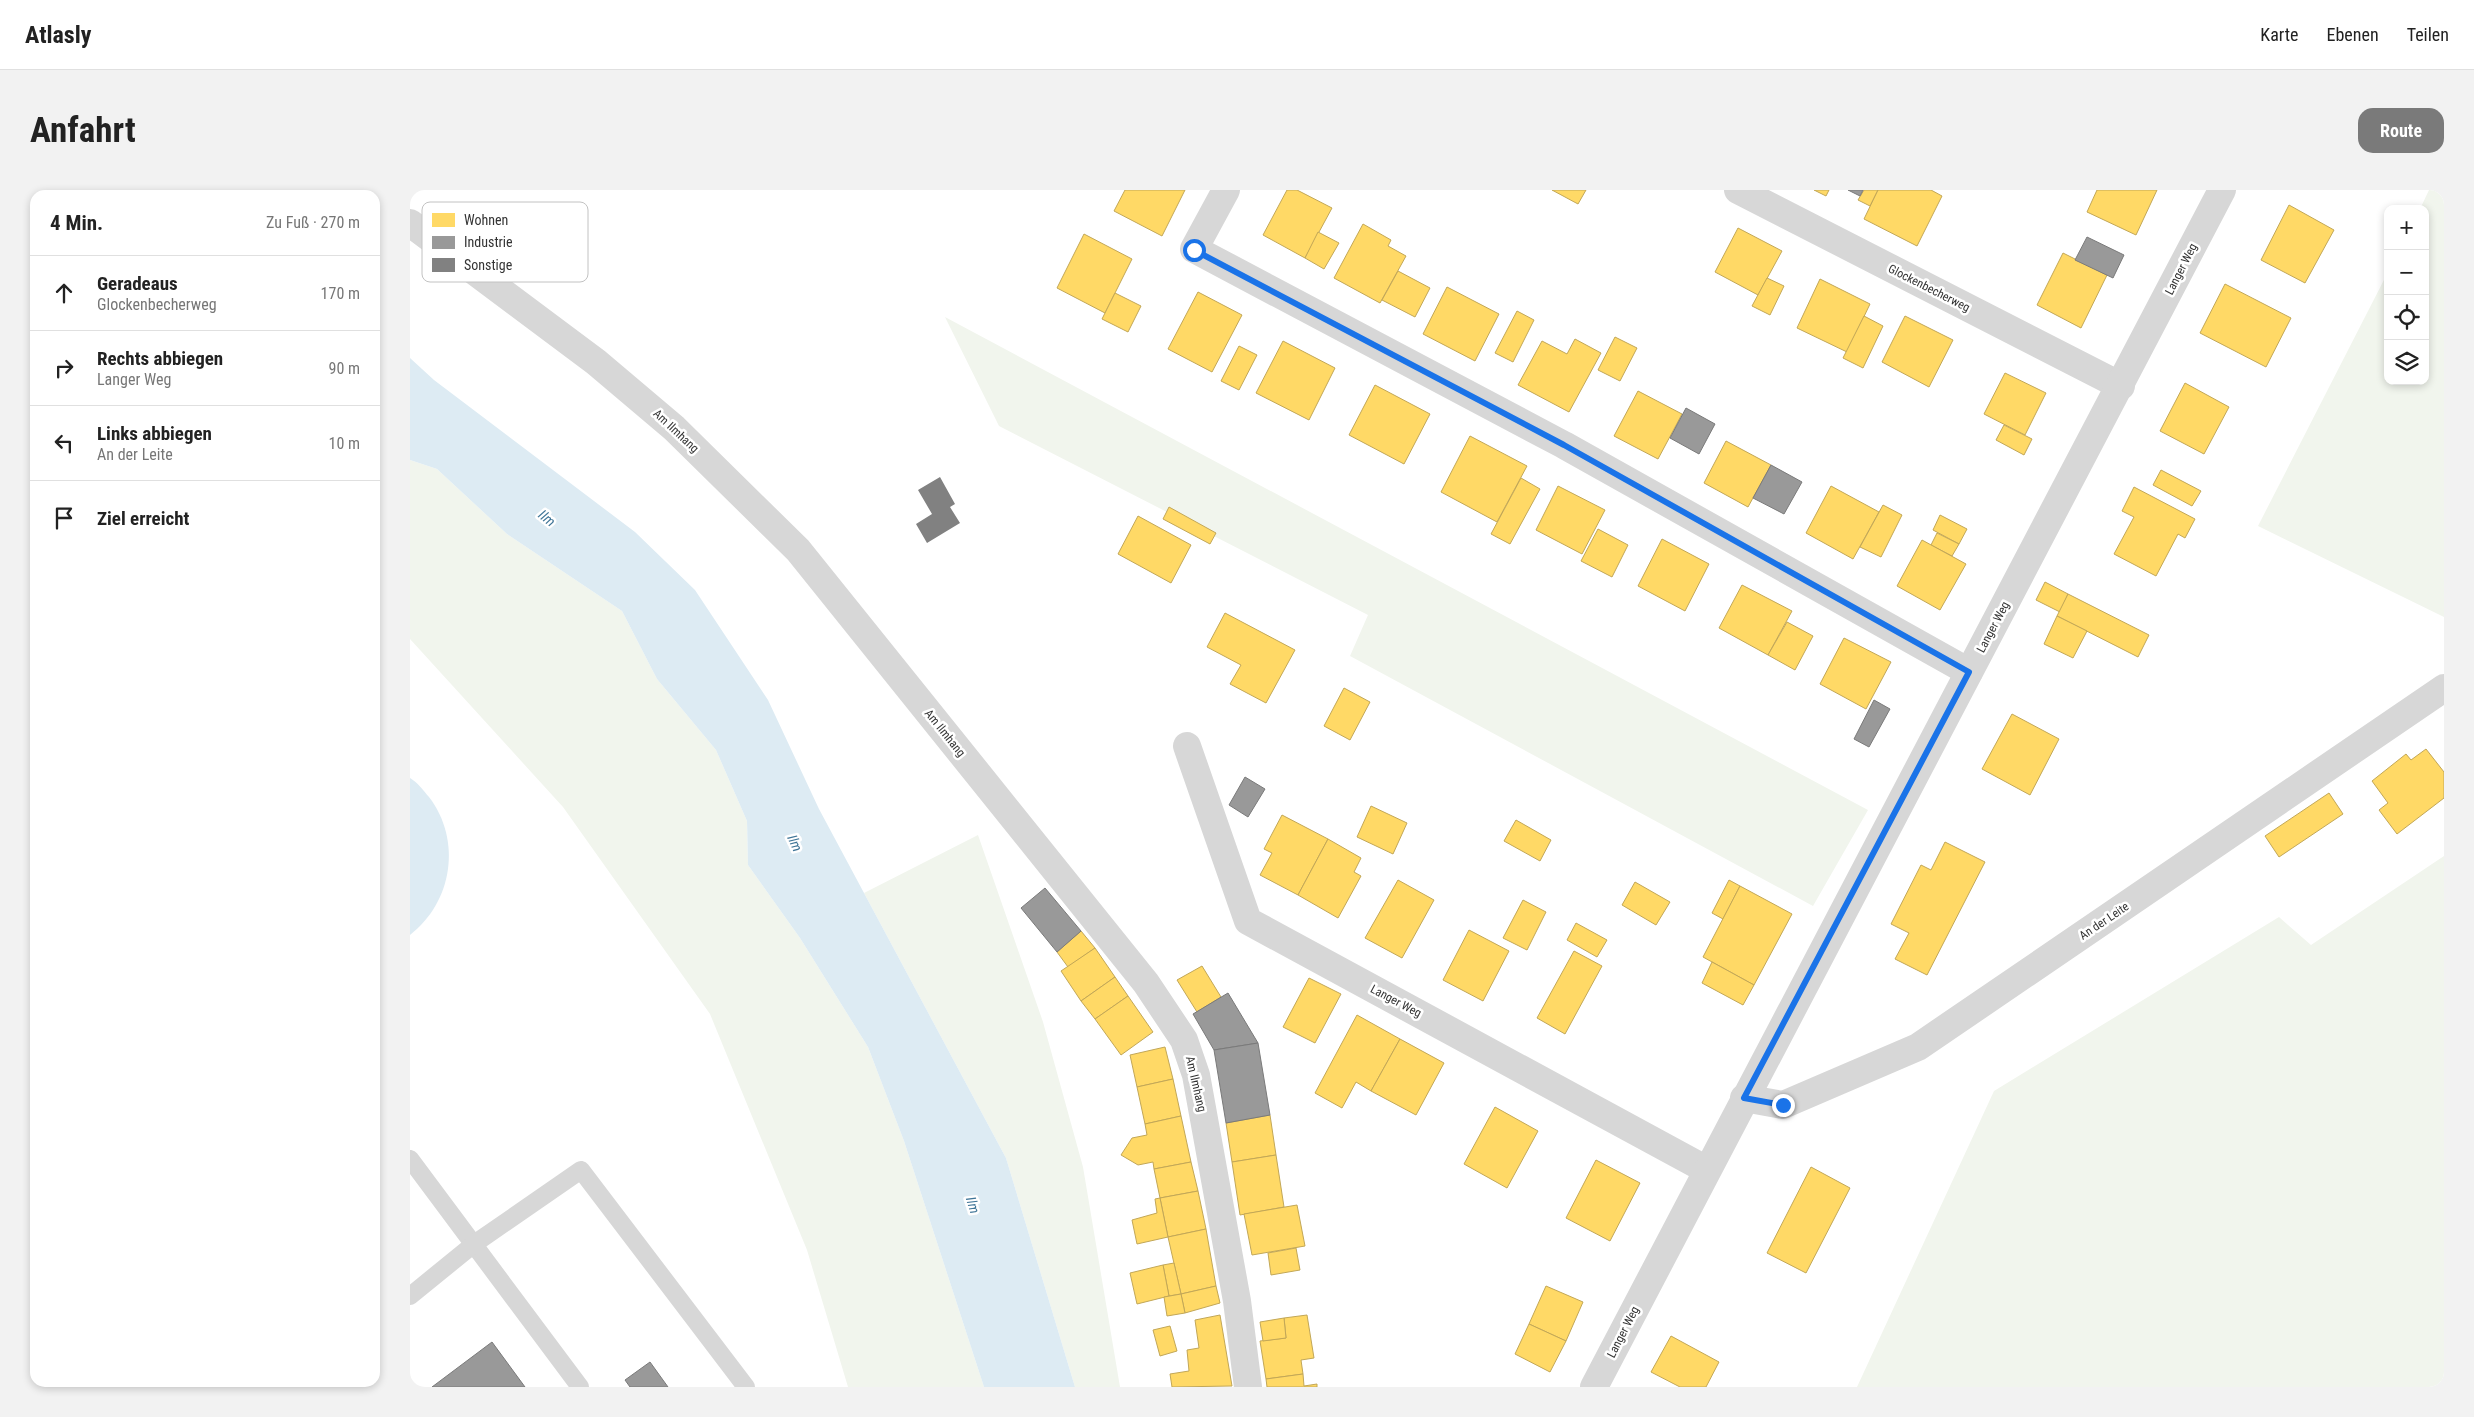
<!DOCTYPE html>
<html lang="de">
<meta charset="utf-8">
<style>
:root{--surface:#fff;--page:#f2f2f2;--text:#222;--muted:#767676;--line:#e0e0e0;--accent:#7a7a7a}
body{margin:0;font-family:"Roboto Condensed",sans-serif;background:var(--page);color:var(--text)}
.controls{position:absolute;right:15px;top:15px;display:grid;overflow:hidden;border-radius:10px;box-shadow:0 2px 8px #0003}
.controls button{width:45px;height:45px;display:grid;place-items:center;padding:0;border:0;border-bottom:1px solid var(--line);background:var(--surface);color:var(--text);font:25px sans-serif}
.stop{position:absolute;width:15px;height:15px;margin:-11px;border:4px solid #1a73e8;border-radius:50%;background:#fff}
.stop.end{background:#1a73e8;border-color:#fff;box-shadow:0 1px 5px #0008}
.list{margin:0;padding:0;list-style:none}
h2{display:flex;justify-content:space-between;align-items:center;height:65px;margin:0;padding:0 20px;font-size:21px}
h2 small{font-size:16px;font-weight:400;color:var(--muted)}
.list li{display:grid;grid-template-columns:32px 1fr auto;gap:15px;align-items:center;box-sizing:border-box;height:75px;padding:0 20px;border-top:1px solid var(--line)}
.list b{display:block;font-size:19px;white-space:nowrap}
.list p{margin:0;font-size:16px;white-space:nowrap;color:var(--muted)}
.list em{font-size:16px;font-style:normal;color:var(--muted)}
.icon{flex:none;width:28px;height:28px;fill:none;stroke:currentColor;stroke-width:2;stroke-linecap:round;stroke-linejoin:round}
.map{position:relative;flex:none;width:2034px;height:1197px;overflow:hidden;border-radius:15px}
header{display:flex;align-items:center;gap:30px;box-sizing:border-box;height:70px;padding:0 25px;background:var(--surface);border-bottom:1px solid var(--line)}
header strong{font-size:24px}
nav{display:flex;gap:28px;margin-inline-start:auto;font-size:18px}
.intro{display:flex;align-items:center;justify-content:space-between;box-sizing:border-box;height:120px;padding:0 30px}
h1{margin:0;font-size:35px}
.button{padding:12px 22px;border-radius:15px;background:var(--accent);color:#fff;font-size:18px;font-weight:700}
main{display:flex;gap:30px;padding:0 30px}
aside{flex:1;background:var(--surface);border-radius:15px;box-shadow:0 2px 8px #0003}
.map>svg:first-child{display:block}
.green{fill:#f1f5ed}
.water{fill:#ddebf3}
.homes{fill:#ffd966;stroke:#c2a757}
.industry{fill:#999;stroke:#7a7a7a}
.building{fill:#818181}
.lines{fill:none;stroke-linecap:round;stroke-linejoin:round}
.service{stroke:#d7d7d7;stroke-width:18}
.minor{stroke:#d7d7d7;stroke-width:28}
.route{stroke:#1a73e8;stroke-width:6}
.labels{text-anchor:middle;stroke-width:5;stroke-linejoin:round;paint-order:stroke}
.street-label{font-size:12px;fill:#333;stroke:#fff}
.water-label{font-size:14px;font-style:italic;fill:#3f7597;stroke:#fff}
.key{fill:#fff;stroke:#c2c2c2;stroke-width:1}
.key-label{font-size:14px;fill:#333}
</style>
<header>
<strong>Atlasly</strong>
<nav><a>Karte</a><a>Ebenen</a><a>Teilen</a></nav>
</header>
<div class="intro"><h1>Anfahrt</h1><a class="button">Route</a></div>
<main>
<aside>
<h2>4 Min.<small>Zu Fuß · 270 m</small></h2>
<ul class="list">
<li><svg class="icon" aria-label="ahead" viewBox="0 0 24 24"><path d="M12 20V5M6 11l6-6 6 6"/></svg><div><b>Geradeaus</b><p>Glockenbecherweg</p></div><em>170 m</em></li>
<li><svg class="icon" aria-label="right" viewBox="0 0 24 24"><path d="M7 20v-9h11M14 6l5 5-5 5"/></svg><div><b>Rechts abbiegen</b><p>Langer Weg</p></div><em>90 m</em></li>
<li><svg class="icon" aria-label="left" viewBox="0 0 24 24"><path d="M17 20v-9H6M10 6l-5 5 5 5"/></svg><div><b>Links abbiegen</b><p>An der Leite</p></div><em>10 m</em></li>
<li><svg class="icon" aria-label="arrive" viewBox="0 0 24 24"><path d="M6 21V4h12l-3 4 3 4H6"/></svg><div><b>Ziel erreicht</b></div></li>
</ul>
</aside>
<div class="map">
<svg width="2034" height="1197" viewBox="0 0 2034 1197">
<rect width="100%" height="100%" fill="#fff"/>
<g class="green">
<polygon points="2019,0 2034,0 2034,427 1848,336 1978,82 1978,191 2015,191 2015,19 2010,19"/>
<polygon points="535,127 1458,620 1403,716 940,466 958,425 589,236"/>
<polygon points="0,270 27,279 97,344 212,421 247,489 306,560 337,631 338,675 390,748 458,857 494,951 574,1197 438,1197 397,1060 300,824 153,617 0,449"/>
<polygon points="568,645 633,832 673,977 710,1197 665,1197 596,968 454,703"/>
<polygon points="2034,666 2034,1197 1447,1197 1584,901 1869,727 1901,755"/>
</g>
<g class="water">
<polygon points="0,168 24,190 225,342 285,400 358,510 409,619 596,968 665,1197 574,1197 494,951 458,857 390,748 338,675 337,631 306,560 247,489 212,421 97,344 27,279 0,270"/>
<path d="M0,588C8,593 13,600 19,607C52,650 43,712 0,745Z"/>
</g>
<g class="homes">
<polygon points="715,0 775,0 752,46 704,21"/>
<polygon points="877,0 887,0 922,18 895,68 853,45"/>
<polygon points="1142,0 1176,0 1168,14"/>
<polygon points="1404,0 1419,0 1416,6"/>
<polygon points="1454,0 1468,0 1460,16 1448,10"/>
<polygon points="1468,0 1521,0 1532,6 1507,56 1454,29"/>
<polygon points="1687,0 1747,0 1726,45 1677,22"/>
<polygon points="1879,15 1924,40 1895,93 1851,70"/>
<polygon points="953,34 981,50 978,56 996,66 970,113 924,88"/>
<polygon points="1328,38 1372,61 1348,105 1305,82"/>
<polygon points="908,42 929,53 914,79 895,68"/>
<polygon points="674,44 722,69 695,123 647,98"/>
<polygon points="1653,63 1697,85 1671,138 1627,115"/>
<polygon points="988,81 1020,98 1005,127 972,110"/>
<polygon points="1357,88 1374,96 1360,125 1342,116"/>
<polygon points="1410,89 1460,114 1437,162 1387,138"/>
<polygon points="1815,94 1881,128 1856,177 1790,143"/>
<polygon points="1037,97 1089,124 1065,171 1013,144"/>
<polygon points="788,102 832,125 802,182 758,159"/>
<polygon points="705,103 731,116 718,142 692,129"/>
<polygon points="1107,121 1124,130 1103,172 1085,163"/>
<polygon points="1454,126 1473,136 1453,178 1433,168"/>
<polygon points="1495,126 1543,150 1519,197 1472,172"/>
<polygon points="1205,147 1227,158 1210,191 1188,180"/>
<polygon points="1165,149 1191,163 1159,222 1108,195 1132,151 1157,164"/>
<polygon points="873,151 925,178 899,230 846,203"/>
<polygon points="829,156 847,165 829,200 811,191"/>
<polygon points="1595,183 1636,203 1615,245 1574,224"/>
<polygon points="1775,193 1819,217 1794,264 1750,241"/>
<polygon points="965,195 1020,224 994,274 939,245"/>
<polygon points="1228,201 1272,224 1248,269 1204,246"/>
<polygon points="1594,235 1622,249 1614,265 1586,250"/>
<polygon points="1060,246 1117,276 1087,332 1031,302"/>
<polygon points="1316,251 1361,275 1338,317 1294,293"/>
<polygon points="1751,280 1791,301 1782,316 1743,295"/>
<polygon points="1111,288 1130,299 1100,354 1081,344"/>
<polygon points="1148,296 1195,320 1172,364 1126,340"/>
<polygon points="1421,296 1469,322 1443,369 1396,343"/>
<polygon points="1724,297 1785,329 1775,348 1768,344 1746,386 1704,364 1724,327 1712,321"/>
<polygon points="1473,315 1492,325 1471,367 1450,357"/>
<polygon points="759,317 806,343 800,354 753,329"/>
<polygon points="1530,325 1557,339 1549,354 1523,340"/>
<polygon points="728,326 781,355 761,393 708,364"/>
<polygon points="1188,339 1218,355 1202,387 1171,371"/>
<polygon points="1527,343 1549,354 1542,366 1521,355"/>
<polygon points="1252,349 1299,374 1275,421 1228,396"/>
<polygon points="1512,350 1556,374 1530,420 1487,396"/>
<polygon points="1635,392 1658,404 1650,422 1626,410"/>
<polygon points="1332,395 1382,421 1358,465 1309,438"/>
<polygon points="1658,404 1739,445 1728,467 1647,426"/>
<polygon points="815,423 885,460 856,513 820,494 831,475 797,457"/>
<polygon points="1647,426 1677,441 1663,468 1634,454"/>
<polygon points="1377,432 1403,446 1385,480 1358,465"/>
<polygon points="1434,448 1481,472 1456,519 1410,494"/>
<polygon points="934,498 960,512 940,550 914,536"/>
<polygon points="1602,524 1649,549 1620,605 1572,579"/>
<polygon points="2016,559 2034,582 2034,608 1987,644 1969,620 1978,613 1962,591 1996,564 2001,570"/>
<polygon points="1919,603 1933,624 1869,667 1855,646"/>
<polygon points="961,616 997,633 983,664 947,647"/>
<polygon points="872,625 918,649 888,705 850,685 862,663 854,659"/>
<polygon points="1106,630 1141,650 1130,671 1094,651"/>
<polygon points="918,649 951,668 944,682 951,686 928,728 888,705"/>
<polygon points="1535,652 1575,672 1517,785 1485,769 1499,743 1481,734 1511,675 1521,680"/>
<polygon points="988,690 1024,710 992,768 955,748"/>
<polygon points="1319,690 1330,696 1313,729 1302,723"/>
<polygon points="1225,692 1260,712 1246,735 1212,715"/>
<polygon points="1330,696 1382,724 1344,795 1293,767"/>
<polygon points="1113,710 1136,722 1117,760 1093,748"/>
<polygon points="1166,733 1197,750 1187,767 1157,750"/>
<polygon points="1059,740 1099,761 1073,811 1033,790"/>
<polygon points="671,741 685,758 658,777 647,762"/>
<polygon points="685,758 705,787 671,811 651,781"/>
<polygon points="1164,761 1192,776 1155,844 1127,828"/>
<polygon points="1302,772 1344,795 1333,815 1292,793"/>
<polygon points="792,776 811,807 787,822 767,790"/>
<polygon points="705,787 718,806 685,829 671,811"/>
<polygon points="899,788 931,804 905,853 873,837"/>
<polygon points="718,806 743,842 711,865 685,829"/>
<polygon points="947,825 990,849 961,901 946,892 932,918 905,903"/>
<polygon points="990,849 1034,873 1006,925 961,901"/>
<polygon points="755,857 763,889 727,897 720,865"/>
<polygon points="763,889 771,926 735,934 727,897"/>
<polygon points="1085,917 1128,941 1097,998 1054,974"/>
<polygon points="860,925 866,965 822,972 816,933"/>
<polygon points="771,926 781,972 744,979 743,972 728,975 711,965 722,948 737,945 735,934"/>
<polygon points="866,965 874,1017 830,1025 822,972"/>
<polygon points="1186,970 1230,993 1200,1051 1156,1028"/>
<polygon points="781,972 788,1001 750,1008 744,979"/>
<polygon points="1401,977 1440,998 1396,1083 1357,1063"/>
<polygon points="788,1001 796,1039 758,1047 750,1008"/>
<polygon points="750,1008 758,1047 727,1054 722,1030 747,1023 745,1009"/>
<polygon points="887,1015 895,1056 842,1065 834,1024"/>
<polygon points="796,1039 806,1096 771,1104 758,1047"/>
<polygon points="886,1058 890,1080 861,1085 858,1063"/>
<polygon points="764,1073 771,1104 759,1106 753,1075"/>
<polygon points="753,1075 759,1106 727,1114 720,1083"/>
<polygon points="806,1096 810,1113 775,1123 771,1104"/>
<polygon points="1136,1096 1173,1112 1156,1151 1119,1134"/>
<polygon points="771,1104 775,1123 757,1126 754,1107"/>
<polygon points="810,1125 822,1196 762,1197 760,1184 779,1181 777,1160 789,1158 785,1130"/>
<polygon points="897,1125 904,1168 891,1170 893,1184 856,1189 850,1151 876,1148 874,1128"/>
<polygon points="874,1128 876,1148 853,1151 850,1132"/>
<polygon points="1119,1134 1156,1151 1140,1182 1105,1164"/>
<polygon points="760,1136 767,1161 750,1166 743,1140"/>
<polygon points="1261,1146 1309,1172 1296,1197 1270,1197 1241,1182"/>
<polygon points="893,1184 894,1196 907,1194 907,1197 857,1197 856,1189"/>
</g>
<g class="industry">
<polygon points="1438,0 1453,0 1450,6"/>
<polygon points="1677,47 1714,65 1703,88 1665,70"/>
<polygon points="1276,218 1305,234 1289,264 1260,248"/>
<polygon points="1361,275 1392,292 1374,324 1343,308"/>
<polygon points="1464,510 1480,519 1459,557 1444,549"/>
<polygon points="835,587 855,599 838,627 819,615"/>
<polygon points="635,698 671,741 647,762 611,718"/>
<polygon points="818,803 848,853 804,860 783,824"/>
<polygon points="848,853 860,925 816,933 804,860"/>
<polygon points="82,1152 115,1197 22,1197"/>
<polygon points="240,1172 258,1197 220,1197 215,1190"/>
</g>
<polygon class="building" points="530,287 545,314 540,317 550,333 517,353 506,334 522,324 508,300"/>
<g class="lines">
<g class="service">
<polyline points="0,969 170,1197"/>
<polyline points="0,1106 64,1054 171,980 336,1197"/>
</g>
<g class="minor">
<polyline points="816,0 784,59 1154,255 1559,482"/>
<polyline points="1328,0 1711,196"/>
<polyline points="0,33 186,172 264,238 388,360 736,793 774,850 786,885 827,1111 838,1197"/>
<polyline points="777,556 838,731 1297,980"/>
<polyline points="1334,908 1373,915 1508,857 2034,498"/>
<polyline points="1184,1197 1812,0"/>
</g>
</g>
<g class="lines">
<polyline class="route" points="784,60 1154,255 1559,482 1334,908 1373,915"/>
</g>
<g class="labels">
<g class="street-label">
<text transform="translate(1771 79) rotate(-63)" y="4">Langer Weg</text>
<text transform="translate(1519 98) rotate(27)" y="4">Glockenbecherweg</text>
<text transform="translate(266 241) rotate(43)" y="4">Am Ilmhang</text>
<text transform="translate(1583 437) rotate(-62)" y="4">Langer Weg</text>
<text transform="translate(535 543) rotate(51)" y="4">Am Ilmhang</text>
<text transform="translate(1694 731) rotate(-34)" y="4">An der Leite</text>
<text transform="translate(986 811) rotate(28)" y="4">Langer Weg</text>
<text transform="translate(786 894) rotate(77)" y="4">Am Ilmhang</text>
<text transform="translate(1213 1142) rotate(-63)" y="4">Langer Weg</text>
</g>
<g class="water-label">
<text transform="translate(137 328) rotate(39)" y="5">Ilm</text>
<text transform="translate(385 653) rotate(66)" y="5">Ilm</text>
<text transform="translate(563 1015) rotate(73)" y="5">Ilm</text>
</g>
</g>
<rect x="12" y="12" width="166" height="80" rx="8" class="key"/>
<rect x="22" y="23" width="23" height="14" fill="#ffd966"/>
<rect x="22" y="46" width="23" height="13" fill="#999"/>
<rect x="22" y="68" width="23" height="14" fill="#818181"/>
<g class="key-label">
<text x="54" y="35">Wohnen</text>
<text x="54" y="57">Industrie</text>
<text x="54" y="80">Sonstige</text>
</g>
</svg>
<div class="controls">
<button>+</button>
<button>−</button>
<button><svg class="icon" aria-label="locate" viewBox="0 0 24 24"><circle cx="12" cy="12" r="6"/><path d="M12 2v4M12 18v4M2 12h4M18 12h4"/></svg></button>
<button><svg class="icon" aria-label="layers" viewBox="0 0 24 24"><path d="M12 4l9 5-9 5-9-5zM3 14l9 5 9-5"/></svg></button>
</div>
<div class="stop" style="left:784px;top:60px"></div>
<div class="stop end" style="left:1373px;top:915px"></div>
</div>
</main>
